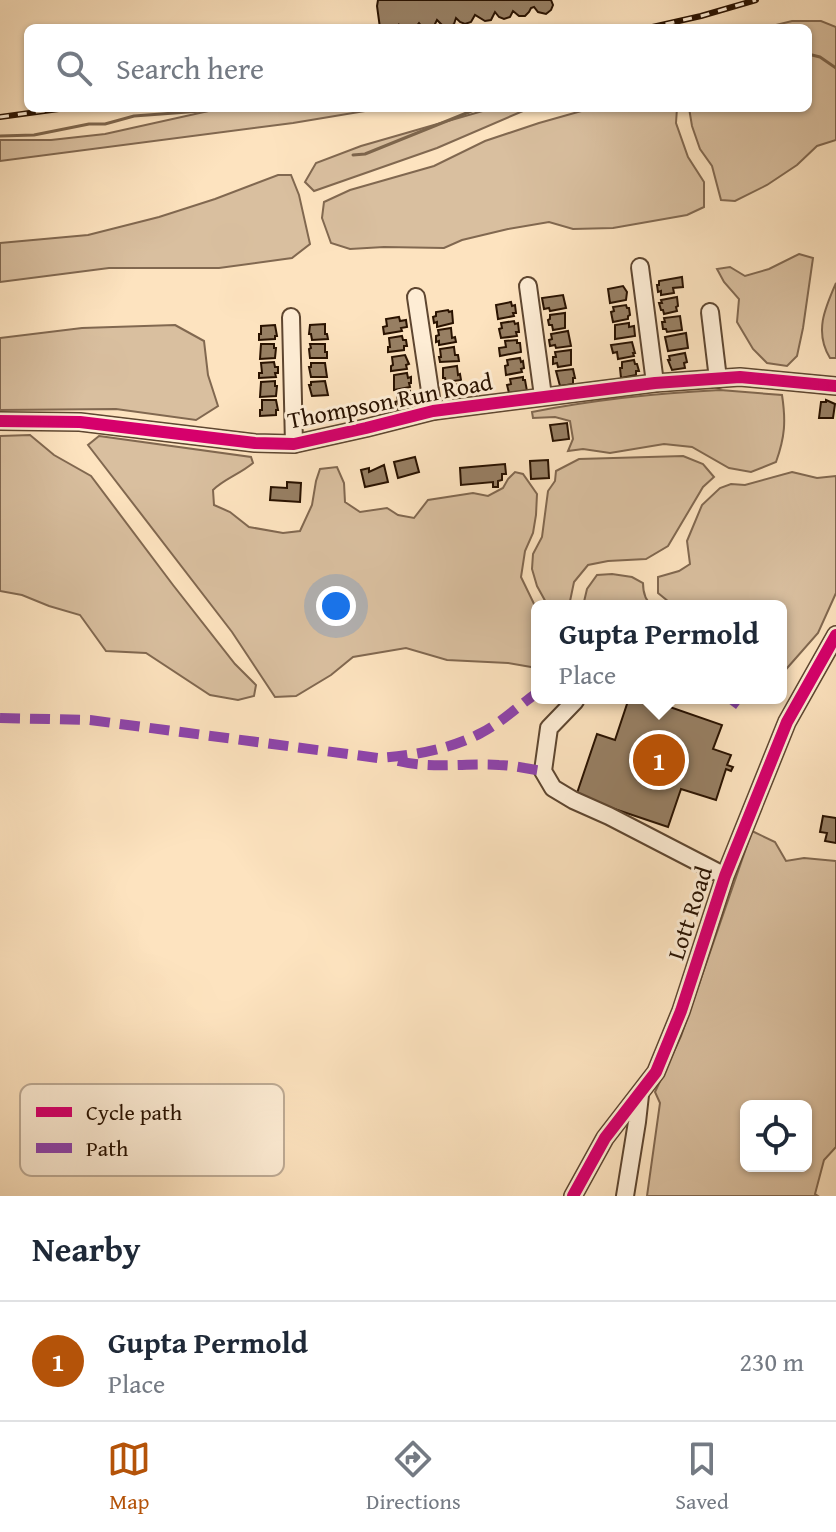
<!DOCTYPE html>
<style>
:root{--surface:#fff;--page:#f6f6f7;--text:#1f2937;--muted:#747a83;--line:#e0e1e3;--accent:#b45309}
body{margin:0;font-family:"Gentium Book Plus",serif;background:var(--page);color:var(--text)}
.controls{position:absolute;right:24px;bottom:24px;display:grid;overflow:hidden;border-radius:12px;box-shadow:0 2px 6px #0004}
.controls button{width:72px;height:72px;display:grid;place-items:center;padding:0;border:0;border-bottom:2px solid var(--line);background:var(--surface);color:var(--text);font:40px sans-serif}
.you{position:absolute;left:336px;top:606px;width:28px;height:28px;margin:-20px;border:6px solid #fff;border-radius:50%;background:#1a73e8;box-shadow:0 0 0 12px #1a73e833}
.badge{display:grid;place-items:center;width:52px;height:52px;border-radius:50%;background:var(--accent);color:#fff;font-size:26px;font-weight:700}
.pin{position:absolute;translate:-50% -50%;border:4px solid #fff;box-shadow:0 2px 8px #0006}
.popup{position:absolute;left:531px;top:600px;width:256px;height:104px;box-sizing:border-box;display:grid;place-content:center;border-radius:12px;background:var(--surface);filter:drop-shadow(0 2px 6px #0005);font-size:26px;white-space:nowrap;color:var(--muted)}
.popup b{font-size:30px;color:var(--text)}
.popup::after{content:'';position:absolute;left:50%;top:100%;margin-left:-16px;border:16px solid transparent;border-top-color:var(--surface)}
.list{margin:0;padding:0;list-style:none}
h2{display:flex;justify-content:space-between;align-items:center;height:104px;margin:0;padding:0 32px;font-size:34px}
h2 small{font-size:26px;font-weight:400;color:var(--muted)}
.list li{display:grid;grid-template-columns:52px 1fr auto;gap:24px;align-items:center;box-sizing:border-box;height:120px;padding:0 32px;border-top:2px solid var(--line)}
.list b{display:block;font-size:30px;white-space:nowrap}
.list p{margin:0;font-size:26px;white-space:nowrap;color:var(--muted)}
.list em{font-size:26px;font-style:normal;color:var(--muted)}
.icon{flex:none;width:44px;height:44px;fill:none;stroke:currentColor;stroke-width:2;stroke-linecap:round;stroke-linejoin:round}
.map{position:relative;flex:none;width:836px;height:1196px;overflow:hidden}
.search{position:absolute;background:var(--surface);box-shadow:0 2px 6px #0004;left:24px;right:24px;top:24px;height:88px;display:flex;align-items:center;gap:20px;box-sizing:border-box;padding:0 28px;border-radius:12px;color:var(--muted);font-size:30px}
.sheet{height:224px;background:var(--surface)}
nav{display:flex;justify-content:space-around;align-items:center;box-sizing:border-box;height:112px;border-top:2px solid var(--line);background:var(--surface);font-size:22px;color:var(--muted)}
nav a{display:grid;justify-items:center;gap:4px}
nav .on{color:var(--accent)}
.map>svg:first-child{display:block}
.green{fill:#d9bf9f;stroke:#816850;stroke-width:2;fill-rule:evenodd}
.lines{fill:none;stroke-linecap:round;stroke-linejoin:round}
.stream{stroke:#7d654c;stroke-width:3}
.building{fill:#977f63;stroke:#291200;stroke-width:2}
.minor-casing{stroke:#5e4630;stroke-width:20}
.minor{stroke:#feedd5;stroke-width:16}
.rail-casing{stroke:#291200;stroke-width:6}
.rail{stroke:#feedd5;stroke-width:3;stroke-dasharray:9;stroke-linecap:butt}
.quiet{stroke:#8e44ad;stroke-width:10;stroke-dasharray:20 10;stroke-linecap:butt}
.cycleway-casing{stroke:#feedd5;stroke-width:17}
.cycleway{stroke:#d6006c;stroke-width:12}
.labels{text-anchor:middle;stroke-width:6;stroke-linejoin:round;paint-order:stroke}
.street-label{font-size:24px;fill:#291200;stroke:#feedd5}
.key{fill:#feedd5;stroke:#beab95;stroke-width:2}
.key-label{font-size:22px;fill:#291200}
</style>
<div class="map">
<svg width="836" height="1196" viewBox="0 0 836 1196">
<rect width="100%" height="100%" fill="#fde3bf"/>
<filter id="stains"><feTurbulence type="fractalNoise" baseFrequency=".0025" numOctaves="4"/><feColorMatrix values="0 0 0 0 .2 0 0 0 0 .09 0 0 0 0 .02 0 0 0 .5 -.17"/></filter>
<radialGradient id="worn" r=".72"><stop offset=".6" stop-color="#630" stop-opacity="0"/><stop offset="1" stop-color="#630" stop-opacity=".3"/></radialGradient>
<g class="green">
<polygon points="792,21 821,21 836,27 836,140 817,146 797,165 767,185 735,201 721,200 712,166 700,149 692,126 689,108 808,108 808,28 764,28"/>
<polygon points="222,108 383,108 293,123 0,161 0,140 51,140 105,134"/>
<polygon points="493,108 530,108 437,148 314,191 305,182 316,163 361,146"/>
<polygon points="592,108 677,108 676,123 688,157 704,182 704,207 687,215 613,228 573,229 549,222 508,229 462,240 444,248 384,247 350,249 331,243 322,218 324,202 350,190 434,166 485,141 539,123"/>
<polygon points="278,175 291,175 299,195 310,244 292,258 219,268 109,268 0,282 0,243 88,235 159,217 215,199"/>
<polygon points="799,254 813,258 803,328 797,356 787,366 767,363 753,349 737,322 739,299 724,282 717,269 730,267 745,276 769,269"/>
<path d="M836,283V358H830C814,332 825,308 836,283Z"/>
<polygon points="175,325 204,341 208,375 218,406 196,420 116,409 0,410 0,338 82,328"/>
<path d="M720,390L782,395C786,421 785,437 776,462L751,472L729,468L692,447L664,444L610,453L583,449L568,451L573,439L570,421L555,417L533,418L532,412C593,400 657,393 720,390Z"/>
<polygon points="30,435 54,455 91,476 173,585 235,664 256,685 254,696 238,700 210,695 146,653 106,651 80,615 49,606 22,595 0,591 0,436"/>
<path d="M99,436L251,457L253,463C240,474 224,479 213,490L214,505L230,512L249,527L283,533L300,531L312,505L316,481L320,469L337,467L344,483L345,502L360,512L387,508L398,515L414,518L428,500L473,493L488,496L503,488L508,479L515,472L523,474L537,494L536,515L533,533L525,551L521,577L537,610V668L508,663L447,660L406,648L353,657L331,675L296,696L275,697L232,632L88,445Z"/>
<polygon points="683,456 703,464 714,477 703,487 668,546 646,559 608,561 588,565 574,582 569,606 548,606 537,586 532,569 533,554 542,537 548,491 555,481 556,471 579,459"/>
<polygon points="792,472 817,478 836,476 836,593 818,633 781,675 781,606 674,606 658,593 658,577 679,571 690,564 687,541 702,505 720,488 731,484 745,485"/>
<path d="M612,574L632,577L643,583C643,592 645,601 653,606H583L587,589L597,575Z"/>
<path d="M752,831L775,842L786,861L804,858L836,861V1147L824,1160L815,1194L818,1196H647L660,1103L655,1092L681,1036ZM746,1106H806V1166H746Z"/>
</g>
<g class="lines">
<g class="stream">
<polyline points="808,54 820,57 836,68"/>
<polyline points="0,136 34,135 89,124 105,124 134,116 242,108"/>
<polyline points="353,155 365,154 479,108"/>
</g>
</g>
<g class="building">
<polygon points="378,0 551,0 553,5 551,10 546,14 538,12 534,7 531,8 529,12 525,16 519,16 513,11 510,17 504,19 499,17 495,12 491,20 485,21 475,15 471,22 465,24 460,22 456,18 454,24 449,27 443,26 437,20 433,28 423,28 419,23 415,28 401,28 399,25 398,28 380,28 377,6"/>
<polygon points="682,277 683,287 673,288 674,293 661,295 661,291 658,292 657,285 659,285 659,281"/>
<polygon points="623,286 627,292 626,300 610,303 608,289"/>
<polygon points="563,295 566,308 550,311 549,308 544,309 542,298"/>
<polygon points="677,297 678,306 676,307 677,311 664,314 663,310 661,310 659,303 662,303 661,300"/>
<polygon points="511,302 512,306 515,305 516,313 513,313 514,316 498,319 496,305"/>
<polygon points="626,305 627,308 629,308 630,315 628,316 628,319 613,322 611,312 614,311 613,307"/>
<polygon points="448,310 449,312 452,311 453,323 437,327 437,322 434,323 433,317 436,316 436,312"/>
<polygon points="565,313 565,328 553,330 552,325 549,325 548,320 550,319 550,315"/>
<polygon points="680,316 682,330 667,332 666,329 663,329 662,322 665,322 664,318"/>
<polygon points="399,317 400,321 406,320 407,327 401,328 402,331 384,334 383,327 387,326 386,319"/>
<polygon points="514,321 515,324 518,323 519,332 516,332 517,336 501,338 499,329 502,328 501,323"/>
<polygon points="629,323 629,327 634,326 635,336 615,339 615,325"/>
<polygon points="325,324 325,334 327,334 328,339 312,340 311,334 309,334 310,325"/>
<polygon points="275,325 277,336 275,336 275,339 259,340 259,334 261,334 261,326"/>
<polygon points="451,328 452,338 455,337 456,342 439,345 439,341 436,342 436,336 439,335 438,330"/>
<polygon points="568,331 571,346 556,348 555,345 550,346 549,340 552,339 551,334"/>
<polygon points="686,333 688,348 668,351 665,337"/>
<polygon points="402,336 403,340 406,340 407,346 404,346 404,350 388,352 388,347 390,347 389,338"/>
<polygon points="517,340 517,343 520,343 521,352 500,356 499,348 506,347 505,341"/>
<polygon points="632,342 635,353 633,353 634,356 618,359 617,352 613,353 611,345"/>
<polygon points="261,344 274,344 274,348 276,348 275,358 260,359"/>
<polygon points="310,344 325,344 325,352 327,352 327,358 310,358 309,349 311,348"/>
<polygon points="454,347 455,355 458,355 459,361 440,362 439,357 441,357 440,349"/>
<polygon points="571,350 571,365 558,367 557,363 553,364 553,357 556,357 555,352"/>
<polygon points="685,353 687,362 684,363 685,368 672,370 668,360 670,360 669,356"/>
<polygon points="405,355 409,364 406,365 407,369 391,371 391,366 393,365 392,357"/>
<polygon points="520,358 521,362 523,361 524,368 521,369 522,372 506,375 505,366 508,365 507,360"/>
<polygon points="634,360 635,364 637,364 639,371 636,371 636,375 621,378 620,368 622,368 622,362"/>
<polygon points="274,362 275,367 278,367 278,373 275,373 276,377 259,378 259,373 262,373 261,363"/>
<polygon points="311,363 325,363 327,377 311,377 309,367 311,367"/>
<polygon points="457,366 458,375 460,374 461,380 446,382 445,378 443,378 443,368"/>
<polygon points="573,369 575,378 573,378 573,384 560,386 556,371"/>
<polygon points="407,373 408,378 411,377 411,383 409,383 410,387 394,390 394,375"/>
<polygon points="523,377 523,380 525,380 527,391 509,393 507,385 511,384 510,379"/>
<polygon points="275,381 275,386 277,386 276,396 260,397 261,382"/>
<polygon points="325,381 328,395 312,396 309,385 311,385 311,382"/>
<polygon points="460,384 464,398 447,401 445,387"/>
<polygon points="410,391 410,396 413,396 414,401 412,402 412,406 396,409 395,402 398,401 397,394"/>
<polygon points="262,400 276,400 278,410 276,410 276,415 260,416 260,410 262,410"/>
<polygon points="826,400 835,404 833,418 819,418 821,402 826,402"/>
<polygon points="567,423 569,439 553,441 550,425"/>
<polygon points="415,457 419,472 398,478 394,462"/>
<polygon points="548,460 549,478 531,479 530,461"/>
<polygon points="505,464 506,474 502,474 502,480 498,481 498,487 493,487 493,482 461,485 460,468"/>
<polygon points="384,465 388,482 365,487 361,470 369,468 369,472"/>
<polygon points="287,482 301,483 300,502 270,500 271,487 287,488"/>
<polygon points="629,698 644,698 722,725 713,749 731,755 727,765 733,767 731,771 726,769 716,800 681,789 668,827 576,796 597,734 615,740"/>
<polygon points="823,816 836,818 836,843 825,841 827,833 820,832"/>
</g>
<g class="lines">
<defs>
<g id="minor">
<polyline points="640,267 655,383"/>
<polyline points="528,286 543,396"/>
<polyline points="416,297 433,411"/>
<polyline points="710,312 718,379"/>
<polyline points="291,317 294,444"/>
<polyline points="0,421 80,422 255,443 294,444 366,428 433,411 655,383 740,377 836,386"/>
<polyline points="575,701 549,728 543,771 553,788 573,800 609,816 725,876"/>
<polyline points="573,1196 605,1138 656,1072 681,1011 725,876 787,722 836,635"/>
<polyline points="625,1196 637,1122 640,1095"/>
</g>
</defs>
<use href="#minor" class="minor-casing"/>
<use href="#minor" class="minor"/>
<defs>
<g id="rail">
<polyline points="648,28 701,16 756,0"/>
<polyline points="0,117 66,108"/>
</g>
</defs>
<use href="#rail" class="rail-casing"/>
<use href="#rail" class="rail"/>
<g class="quiet">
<polyline points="732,706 738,698"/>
<path d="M0,718L90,720L378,758C412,756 451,749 481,733C501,723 518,706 537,693"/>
<path d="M398,761C431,769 465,763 499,765C513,765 528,769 543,771"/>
</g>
<defs>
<g id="cycleway">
<polyline points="0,421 80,422 255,443 294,444 366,428 433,411 655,383 740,377 836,386"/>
<polyline points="573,1196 605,1138 656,1072 681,1011 725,876 787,722 836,635"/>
</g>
</defs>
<use href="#cycleway" class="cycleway-casing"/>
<use href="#cycleway" class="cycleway"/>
</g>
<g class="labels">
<g class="street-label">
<text transform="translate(390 401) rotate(-11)" y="8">Thompson Run Road</text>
<text transform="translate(690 913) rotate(-72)" y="8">Lott Road</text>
</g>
</g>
<rect x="20" y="1084" width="264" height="92" rx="12" class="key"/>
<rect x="36" y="1107" width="36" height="10" fill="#d6006c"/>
<rect x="36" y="1143" width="36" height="10" fill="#8e44ad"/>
<g class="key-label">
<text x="86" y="1120">Cycle path</text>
<text x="86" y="1156">Path</text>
</g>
<rect width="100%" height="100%" filter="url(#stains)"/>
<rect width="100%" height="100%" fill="url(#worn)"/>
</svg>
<div class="controls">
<button><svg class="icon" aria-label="locate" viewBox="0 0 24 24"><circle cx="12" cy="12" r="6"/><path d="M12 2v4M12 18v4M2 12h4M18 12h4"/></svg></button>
</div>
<div class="you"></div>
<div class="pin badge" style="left:659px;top:760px">1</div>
<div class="popup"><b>Gupta Permold</b>Place</div>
<div class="search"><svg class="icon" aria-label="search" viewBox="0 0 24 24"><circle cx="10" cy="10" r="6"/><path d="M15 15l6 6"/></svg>Search here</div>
</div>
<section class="sheet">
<h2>Nearby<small></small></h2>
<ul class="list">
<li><span class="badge">1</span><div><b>Gupta Permold</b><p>Place</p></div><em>230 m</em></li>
</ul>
</section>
<nav>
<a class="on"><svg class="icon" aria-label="map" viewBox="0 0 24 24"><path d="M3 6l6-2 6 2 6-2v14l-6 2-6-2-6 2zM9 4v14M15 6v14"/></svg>Map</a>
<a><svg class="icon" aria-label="directions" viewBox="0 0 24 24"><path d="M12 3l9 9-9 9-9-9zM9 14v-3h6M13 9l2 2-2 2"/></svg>Directions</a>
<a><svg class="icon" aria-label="saved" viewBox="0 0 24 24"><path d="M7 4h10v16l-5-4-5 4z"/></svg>Saved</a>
</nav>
